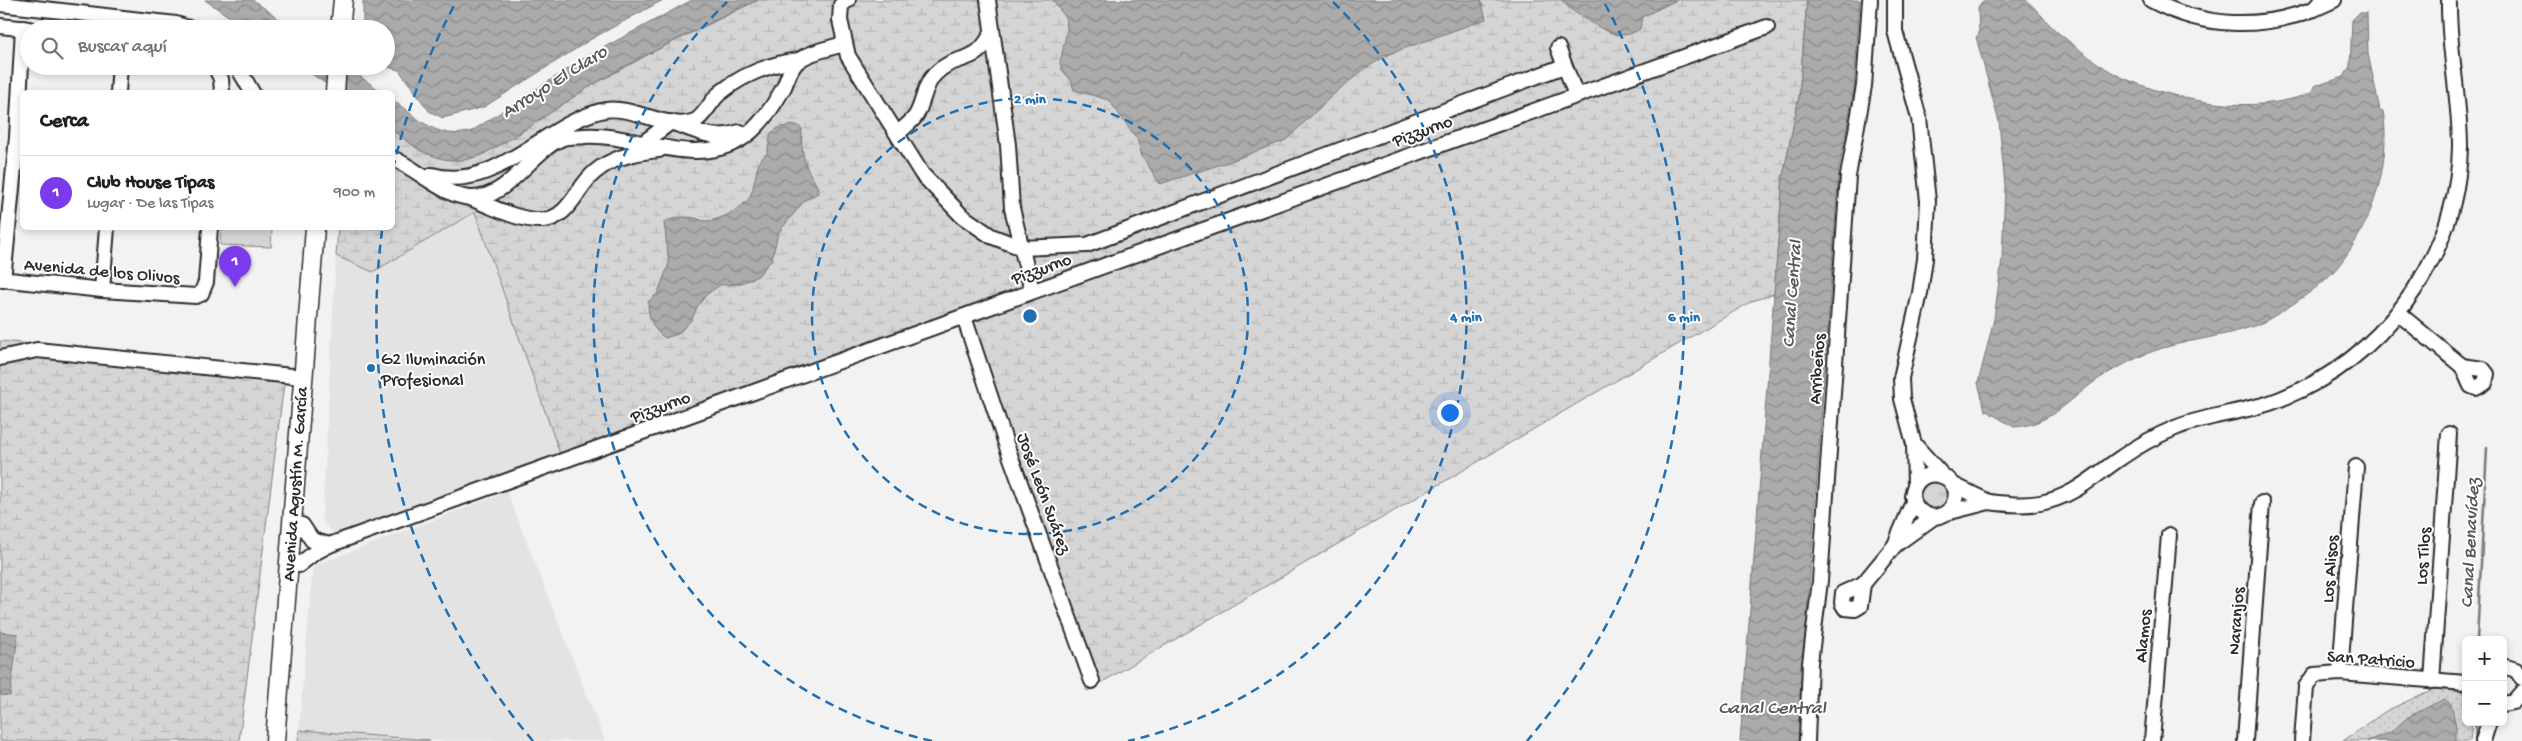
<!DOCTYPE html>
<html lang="es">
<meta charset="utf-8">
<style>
:root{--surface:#fff;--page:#f6f6f6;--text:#202124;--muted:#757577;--line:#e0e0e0;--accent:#7c3aed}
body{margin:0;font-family:"Gochi Hand",sans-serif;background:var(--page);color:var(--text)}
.controls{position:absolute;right:15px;bottom:15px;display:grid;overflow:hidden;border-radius:8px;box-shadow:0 2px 8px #0003}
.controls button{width:45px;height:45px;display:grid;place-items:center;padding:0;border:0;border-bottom:1px solid var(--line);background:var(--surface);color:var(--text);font:25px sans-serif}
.you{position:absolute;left:1449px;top:412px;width:18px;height:18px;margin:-12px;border:4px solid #fff;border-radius:50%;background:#1a73e8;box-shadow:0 0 0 8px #1a73e833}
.badge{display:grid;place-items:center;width:32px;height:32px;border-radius:50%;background:var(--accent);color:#fff;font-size:16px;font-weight:700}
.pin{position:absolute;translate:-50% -41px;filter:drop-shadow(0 1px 2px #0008)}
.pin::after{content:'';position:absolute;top:26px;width:18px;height:15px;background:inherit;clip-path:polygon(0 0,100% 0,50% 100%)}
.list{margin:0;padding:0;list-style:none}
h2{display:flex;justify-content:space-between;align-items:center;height:65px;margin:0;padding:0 20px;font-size:21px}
h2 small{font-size:16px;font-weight:400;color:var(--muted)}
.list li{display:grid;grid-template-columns:32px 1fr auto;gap:15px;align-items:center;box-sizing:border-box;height:75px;padding:0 20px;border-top:1px solid var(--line)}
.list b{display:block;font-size:19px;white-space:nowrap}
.list p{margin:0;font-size:16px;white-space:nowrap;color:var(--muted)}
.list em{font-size:16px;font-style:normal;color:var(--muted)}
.icon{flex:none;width:28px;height:28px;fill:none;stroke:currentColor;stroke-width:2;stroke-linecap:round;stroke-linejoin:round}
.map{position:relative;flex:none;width:2522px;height:741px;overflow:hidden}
.search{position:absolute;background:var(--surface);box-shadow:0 2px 8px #0003;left:20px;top:20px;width:375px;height:55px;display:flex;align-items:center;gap:12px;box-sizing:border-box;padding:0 18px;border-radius:28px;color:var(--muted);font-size:19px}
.panel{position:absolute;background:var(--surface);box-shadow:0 2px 8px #0003;left:20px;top:90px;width:375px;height:140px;border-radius:8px}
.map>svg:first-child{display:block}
.built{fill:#e3e3e3}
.grass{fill:url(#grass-tufts);stroke:#808080}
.wetland{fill:url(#wetland-marsh);stroke:#808080}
.park{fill:url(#park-dots);stroke:#808080}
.garden{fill:#d5d5d5;stroke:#808080}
.water{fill:url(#water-waves);stroke:#787878}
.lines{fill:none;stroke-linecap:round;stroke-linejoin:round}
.stream{stroke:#787878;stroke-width:2.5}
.minor-casing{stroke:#2b2b2b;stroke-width:18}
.major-casing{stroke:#2b2b2b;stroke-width:21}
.minor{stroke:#fff;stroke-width:14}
.major{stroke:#fff;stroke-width:18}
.ring{fill:none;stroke:#1f6fb2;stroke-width:2.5;stroke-dasharray:9 6}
.poi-dot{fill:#1f6fb2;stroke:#fff;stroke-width:2}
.labels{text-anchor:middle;stroke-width:4;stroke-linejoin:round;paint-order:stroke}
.street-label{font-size:18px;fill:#2b2b2b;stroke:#fff}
.poi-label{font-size:18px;fill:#2b2b2b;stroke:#fff;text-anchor:start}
.water-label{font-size:19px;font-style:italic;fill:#585858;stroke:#fff}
.centre{fill:#1f6fb2;stroke:#fff;stroke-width:2.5}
.ring-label{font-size:15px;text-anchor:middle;font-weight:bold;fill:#1f6fb2;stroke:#fff;stroke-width:4;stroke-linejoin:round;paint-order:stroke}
</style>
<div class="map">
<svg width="2522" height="741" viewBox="0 0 2522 741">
<defs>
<pattern id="grass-tufts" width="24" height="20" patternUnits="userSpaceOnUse" patternTransform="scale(1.25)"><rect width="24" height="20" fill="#d5d5d5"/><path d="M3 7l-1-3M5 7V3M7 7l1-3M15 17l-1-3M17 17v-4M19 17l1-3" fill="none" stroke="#b7b7b7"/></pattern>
<pattern id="wetland-marsh" width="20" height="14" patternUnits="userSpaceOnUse" patternTransform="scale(1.25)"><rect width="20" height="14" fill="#d5d5d5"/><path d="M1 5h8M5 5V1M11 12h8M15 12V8" fill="none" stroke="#b7b7b7"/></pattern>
<pattern id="park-dots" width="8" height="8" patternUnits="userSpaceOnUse" patternTransform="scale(1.25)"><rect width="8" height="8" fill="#d5d5d5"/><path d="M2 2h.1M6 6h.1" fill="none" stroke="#b7b7b7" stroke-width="1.8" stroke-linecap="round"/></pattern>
<pattern id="water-waves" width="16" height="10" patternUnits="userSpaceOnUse" patternTransform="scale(1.25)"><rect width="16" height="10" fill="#ababab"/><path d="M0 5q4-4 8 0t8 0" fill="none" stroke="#8b8b8b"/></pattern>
</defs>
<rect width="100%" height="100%" fill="#f2f2f2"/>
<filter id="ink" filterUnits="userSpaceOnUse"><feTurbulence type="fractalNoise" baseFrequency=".02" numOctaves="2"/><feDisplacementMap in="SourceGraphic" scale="10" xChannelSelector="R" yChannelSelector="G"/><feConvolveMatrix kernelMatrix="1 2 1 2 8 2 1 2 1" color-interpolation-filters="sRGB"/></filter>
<g filter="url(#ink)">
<g class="built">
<polygon points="475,212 560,454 337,537 322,521 336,256 374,272"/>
<polygon points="507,492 605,741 440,741 299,730 313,566"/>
</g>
<g class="grass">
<polygon points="1939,478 1950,491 1949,502 1941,512 1922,510 1915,489 1918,484"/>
<polygon points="299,730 430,740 430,741 298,741"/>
</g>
<g class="wetland">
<polygon points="758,0 1807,0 1799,97 1783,176 1774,294 1752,301 1087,691 957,312 560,454 475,212 373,272 336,256 338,228 392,228 393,131 425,154 481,156 589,87 651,53"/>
<polygon points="0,341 286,367 239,741 0,741"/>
</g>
<polygon class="park" points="2433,689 2466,692 2466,722 2472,722 2470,741 2343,741 2386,711"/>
<polygon class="garden" points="221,228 272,228 271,247 220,245"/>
<g class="water">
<polygon points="205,0 253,0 293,29 247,29"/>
<polygon points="363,0 663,0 593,38 484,107 443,118 429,111 399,70 384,66 386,66 386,29 363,29"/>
<path d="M692,0H758C701,27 643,55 589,87C561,104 492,157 464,160C435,163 415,147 393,131V100C419,119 438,141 472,131L586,57Z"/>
<polygon points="1053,0 1481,0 1486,19 1389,54 1366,68 1337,91 1286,140 1231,161 1160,184 1142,156 1137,139 1109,100 1074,90 1071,80 1062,70 1060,63 1067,30 1066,18"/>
<path d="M1562,0H1677L1642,17L1640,29C1634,33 1625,36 1618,35C1606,33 1567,10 1562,0Z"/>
<polygon points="1807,0 1860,0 1854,90 1839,169 1798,741 1740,741 1783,176 1799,97"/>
<path d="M1984,0H2026C2039,11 2049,26 2061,35C2080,50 2100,67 2121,77C2179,102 2250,116 2311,93L2314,86L2344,77L2350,66L2352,20L2359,13H2367L2368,54L2380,110L2383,111C2392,165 2371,228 2335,270C2321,285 2304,297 2287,308C2277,314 2266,322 2254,326C2220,338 2182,340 2148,353C2132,360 2108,372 2094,382C2067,402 2049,425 2014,427L1985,410L1978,383L1994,319L2002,259L2005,186L1999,122L1976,37L1979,34L1978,8Z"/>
<polygon points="300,66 345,66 382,92 338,92"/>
<path d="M797,125L802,129C801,139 802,154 806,165C809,175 819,184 818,193L805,200L778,233L772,259L758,276L739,284L720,285L706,295L697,307L692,319L678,334L665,338C652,330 648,316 648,302L658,293L669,263L664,222C673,218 686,216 695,218C699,219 702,221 706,221C720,220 735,212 745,203C758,192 752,162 767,154L771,133L780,127Z"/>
<polygon points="0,632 18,634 10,696 0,695"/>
<polygon points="2444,699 2451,704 2456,726 2456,741 2367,741 2391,732 2408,717"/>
</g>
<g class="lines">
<g class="stream">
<polyline points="2477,640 2487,448"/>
<polyline points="2475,741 2476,722"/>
</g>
<defs>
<g id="minor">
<polyline points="848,0 841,5 840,20 848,56 922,174 962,216 991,236 1022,248 1087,245 1564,66"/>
<polyline points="988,0 1008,145 1012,208 1032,291"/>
<polyline points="1895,0 1895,31 1919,118 1928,201 1925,259 1920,293 1901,378 1902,399 1914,444"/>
<path d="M2151,0C2203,28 2260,30 2314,9"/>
<polyline points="2322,0 2314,9 2334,0"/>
<polyline points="0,4 176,24 192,29"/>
<polyline points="0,26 29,29"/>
<polyline points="1558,48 1576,95"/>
<polyline points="215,66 221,79 222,92"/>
<polyline points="237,66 252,92"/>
<polyline points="118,92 120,66"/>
<path d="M898,133C904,128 910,123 915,117C924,104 923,86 935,74C957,52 976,67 992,32"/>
<path d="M643,143L671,122C697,131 712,141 740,132"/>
<path d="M392,158C416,168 444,196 470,198C508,200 531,150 563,138C569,136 578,137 585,136C637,133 691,169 741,139C758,129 774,105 784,87C788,78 790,68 798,61C809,52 830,48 844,44"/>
<path d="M432,175C497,193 545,122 605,110C633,105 670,132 695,121C705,116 711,100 720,93C743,74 770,64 799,60"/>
<path d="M470,198C493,207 518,221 543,220C570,218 577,186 595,172C612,157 637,152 659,150"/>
<polyline points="0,279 102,290 196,296 201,294 206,282 210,228"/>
<polyline points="3,280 17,137 23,28"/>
<polyline points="102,290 107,228"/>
<polyline points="2398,313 2462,366"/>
<polyline points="964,317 1007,447 1092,681"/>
<polyline points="0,358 37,350 302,377"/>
<polygon points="2462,366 2483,369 2487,374 2485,383 2476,388 2471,386"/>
<polyline points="1915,485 1914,444 1943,476"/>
<path d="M1913,502L1895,545L1934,517C1942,516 1949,513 1953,505C1968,475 1917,459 1912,496C1915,509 1922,515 1934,517"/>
<path d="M1989,502C2006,504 2023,506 2040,503C2074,497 2095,475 2122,457C2139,445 2156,436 2175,428C2202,417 2231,414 2259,406C2274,403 2290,395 2303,389C2394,344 2458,248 2460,147C2460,98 2448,49 2449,0"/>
<polyline points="1946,513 1989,502 1952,484"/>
<polyline points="302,525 312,540 329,545"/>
<polyline points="299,565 314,553 329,545 1767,27"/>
<polygon points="1863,584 1860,606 1855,609 1845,608 1842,603 1843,593"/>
<polyline points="1863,584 1895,545"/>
<polyline points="2503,666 2516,670 2522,678"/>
<polyline points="2340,673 2356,467"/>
<polyline points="2432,681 2449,434"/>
<polyline points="2503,704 2513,702 2522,692"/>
<polyline points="1807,741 1810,663 1820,581 1848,176 1864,86 1870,0"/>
<polyline points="2152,741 2169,535"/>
<polyline points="2245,741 2262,503"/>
<polyline points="2302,741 2306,687 2314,675 2340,673 2466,683"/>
<polyline points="2483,741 2489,722"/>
</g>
<g id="major">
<polyline points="340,29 343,0"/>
<polyline points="335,92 337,66"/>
<polyline points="275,741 315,228"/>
</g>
</defs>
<use href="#minor" class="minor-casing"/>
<use href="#major" class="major-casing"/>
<use href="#minor" class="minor"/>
<use href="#major" class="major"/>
</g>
</g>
<g class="ring">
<circle cx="1030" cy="316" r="218"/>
<path d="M932 741A436 436 0 0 1 727 2M1333 2A436 436 0 0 1 1128 741"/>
<path d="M533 741A654 654 0 0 1 382 231M393 169A654 654 0 0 1 455 4M1605 4A654 654 0 0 1 1527 741"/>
</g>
<circle class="poi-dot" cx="371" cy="368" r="5"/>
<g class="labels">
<g class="street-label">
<text transform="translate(1422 130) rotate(-20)" y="6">Pizzurno</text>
<text transform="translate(1041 268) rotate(-20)" y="6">Pizzurno</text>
<text transform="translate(102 270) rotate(5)" y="6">Avenida de los Olivos</text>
<text transform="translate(1816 369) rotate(-86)" y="6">Arribeños</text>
<text transform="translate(660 406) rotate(-20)" y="6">Pizzurno</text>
<text transform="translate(294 484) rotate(-86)" y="6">Avenida Agustín M. García</text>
<text transform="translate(1045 493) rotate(70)" y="6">José León Suárez</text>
<text transform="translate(2422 556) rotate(-86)" y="6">Los Tilos</text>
<text transform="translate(2329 569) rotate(-86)" y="6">Los Alisos</text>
<text transform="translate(2235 621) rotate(-86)" y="6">Naranjos</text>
<text transform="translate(2142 636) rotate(-85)" y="6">Alamos</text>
<text transform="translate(2371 658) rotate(4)" y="6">San Patricio</text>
</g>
<g class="poi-label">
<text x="381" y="364">G2 Iluminación<tspan x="381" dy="21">Profesional</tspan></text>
</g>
<g class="water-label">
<text transform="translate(553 80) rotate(-32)" y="7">Arroyo El Claro</text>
<text transform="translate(1790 294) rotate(-86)" y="7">Canal Central</text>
<text transform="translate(2468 543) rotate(-87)" y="7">Canal Benavídez</text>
<text x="1772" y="713">Canal Central</text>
</g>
</g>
<circle cx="1030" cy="316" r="8" class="centre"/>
<g class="ring-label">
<text x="1030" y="103">2 min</text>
<text x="1466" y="321">4 min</text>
<text x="1684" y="321">6 min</text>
</g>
</svg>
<div class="controls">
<button>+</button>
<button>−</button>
</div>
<div class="you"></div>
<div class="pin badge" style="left:235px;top:287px">1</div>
<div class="search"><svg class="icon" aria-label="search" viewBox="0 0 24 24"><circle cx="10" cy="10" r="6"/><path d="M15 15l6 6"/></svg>Buscar aquí</div>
<section class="panel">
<h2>Cerca<small></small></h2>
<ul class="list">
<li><span class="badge">1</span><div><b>Club House Tipas</b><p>Lugar · De las Tipas</p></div><em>900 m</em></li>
</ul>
</section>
</div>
